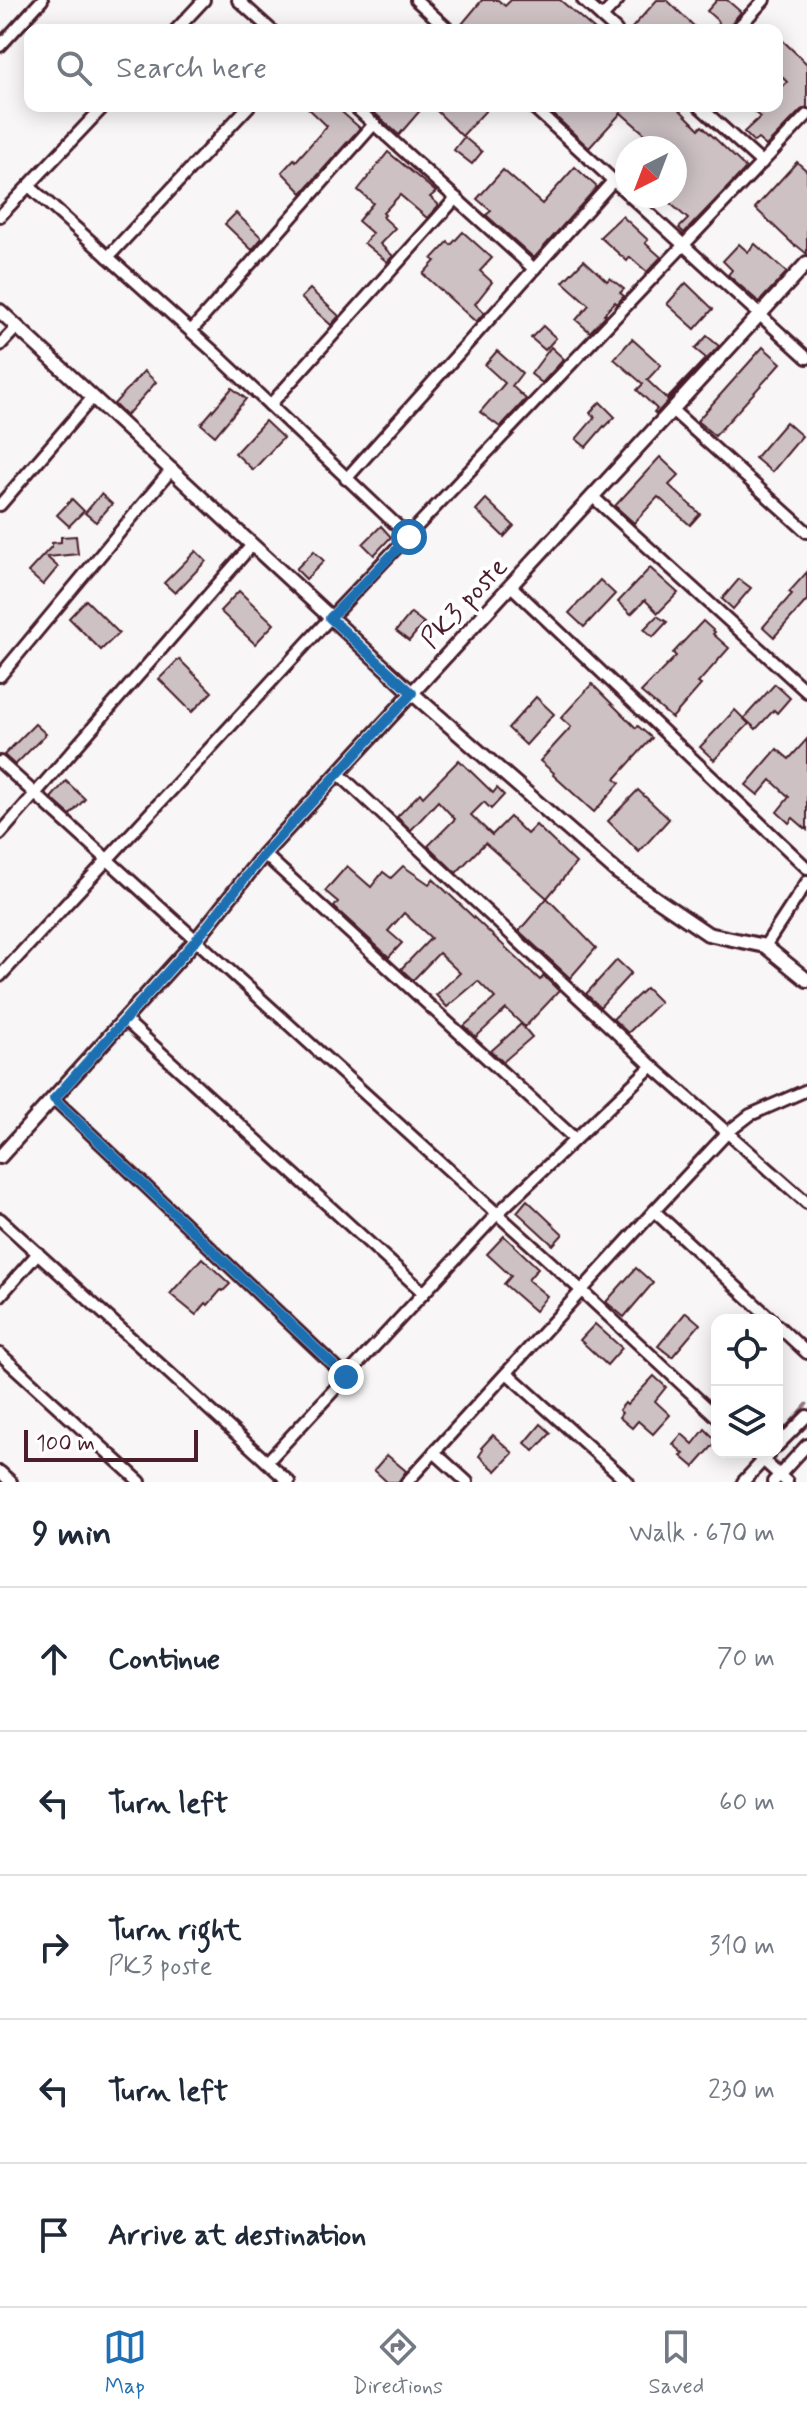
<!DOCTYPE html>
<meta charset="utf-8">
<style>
:root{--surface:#fff;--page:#f6f6f7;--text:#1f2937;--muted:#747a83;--line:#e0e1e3;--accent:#1f6fb2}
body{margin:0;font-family:Mynerve,sans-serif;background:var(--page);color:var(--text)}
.controls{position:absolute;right:24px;bottom:24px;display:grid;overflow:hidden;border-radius:16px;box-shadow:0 4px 20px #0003}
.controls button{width:72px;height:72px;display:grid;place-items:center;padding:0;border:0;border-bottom:2px solid var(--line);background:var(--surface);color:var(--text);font:40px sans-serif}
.compass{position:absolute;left:615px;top:136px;width:72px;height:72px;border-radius:50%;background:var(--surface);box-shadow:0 4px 20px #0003;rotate:222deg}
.scale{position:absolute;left:24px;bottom:20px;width:174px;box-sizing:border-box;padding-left:8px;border:4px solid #4a1f2b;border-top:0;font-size:22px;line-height:28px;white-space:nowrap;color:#4a1f2b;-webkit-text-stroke:6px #fff;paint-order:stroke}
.stop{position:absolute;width:24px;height:24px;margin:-18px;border:6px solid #1f6fb2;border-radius:50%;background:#fff}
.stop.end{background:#1f6fb2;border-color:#fff;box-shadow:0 2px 8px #0008}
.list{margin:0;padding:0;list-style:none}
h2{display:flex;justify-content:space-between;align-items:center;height:104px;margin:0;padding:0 32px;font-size:34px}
h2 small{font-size:26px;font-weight:400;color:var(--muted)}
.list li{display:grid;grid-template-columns:52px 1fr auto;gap:24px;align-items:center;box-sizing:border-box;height:144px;padding:0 32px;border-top:2px solid var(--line)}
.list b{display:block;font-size:30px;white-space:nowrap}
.list p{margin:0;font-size:26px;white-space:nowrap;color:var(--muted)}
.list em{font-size:26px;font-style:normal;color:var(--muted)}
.icon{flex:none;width:44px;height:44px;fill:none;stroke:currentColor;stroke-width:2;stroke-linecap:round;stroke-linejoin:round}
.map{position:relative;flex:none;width:807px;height:1482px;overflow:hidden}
.search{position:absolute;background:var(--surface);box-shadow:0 4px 20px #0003;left:24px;right:24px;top:24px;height:88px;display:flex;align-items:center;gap:20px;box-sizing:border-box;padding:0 28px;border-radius:16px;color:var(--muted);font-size:30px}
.sheet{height:824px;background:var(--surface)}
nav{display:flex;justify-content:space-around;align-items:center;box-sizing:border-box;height:112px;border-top:2px solid var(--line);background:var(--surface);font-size:22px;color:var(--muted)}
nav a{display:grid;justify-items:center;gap:4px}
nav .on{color:var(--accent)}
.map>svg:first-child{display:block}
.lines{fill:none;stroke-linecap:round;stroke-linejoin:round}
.stream{stroke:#8f747b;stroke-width:3}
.building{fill:#cdc1c4;stroke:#4a1f2b;stroke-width:2}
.minor-casing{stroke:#4a1f2b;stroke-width:16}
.tertiary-casing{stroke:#4a1f2b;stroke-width:18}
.minor{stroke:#fff;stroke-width:10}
.tertiary{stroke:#fff;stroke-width:12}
.route{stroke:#1f6fb2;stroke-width:10}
.labels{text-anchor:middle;stroke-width:8;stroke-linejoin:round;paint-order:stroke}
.street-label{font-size:28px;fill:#4a1f2b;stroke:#fff}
</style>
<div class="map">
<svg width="807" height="1482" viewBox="0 0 807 1482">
<rect width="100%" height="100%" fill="#f8f6f7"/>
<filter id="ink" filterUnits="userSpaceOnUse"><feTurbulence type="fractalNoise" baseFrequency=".0125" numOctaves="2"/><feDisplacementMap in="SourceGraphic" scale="16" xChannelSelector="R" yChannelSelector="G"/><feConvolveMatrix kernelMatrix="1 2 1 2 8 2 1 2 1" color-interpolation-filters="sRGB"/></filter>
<g filter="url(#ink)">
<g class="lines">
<g class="stream">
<polyline points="777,1437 807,1404"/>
<polyline points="736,1482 763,1452"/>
</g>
</g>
<g class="building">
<polygon points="482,0 498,0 505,6 511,0 560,0 595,30 457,30"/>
<polygon points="657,0 667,0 698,30 630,30"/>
<polygon points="717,0 727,0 741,12 730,25 728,30 712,30 719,22 707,11"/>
<polygon points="777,35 807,64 807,107 801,110 766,146 758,139 754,142 744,132 760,117 747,106 777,106 777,92 787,82 777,72"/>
<polygon points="306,106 335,106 360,128 302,193 282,172 294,159 296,161 327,126"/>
<polygon points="367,106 424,106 399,135"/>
<polygon points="432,106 490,106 462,136"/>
<polygon points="560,106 676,106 699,129 702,126 746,168 684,233 679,228 688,219 662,196 675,196 675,148 661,148 621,113 589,148 553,114"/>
<polygon points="464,137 482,152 472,164 454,150"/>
<polygon points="388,152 436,192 430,197 439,205 427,218 400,195 383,213 385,215 383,217 395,228 380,244 393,256 387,262 364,243 372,233 358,221 373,203 358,190"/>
<polygon points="797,162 807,171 807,254 796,245 795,246 755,208"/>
<polygon points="575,167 597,187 534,258 486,215 491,211 477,199 503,170 542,204"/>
<polygon points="236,213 262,238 252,250 225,224"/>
<polygon points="622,216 648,240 645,243 661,257 647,272 630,257 627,261 600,237"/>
<polygon points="463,232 492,258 480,271 492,282 475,304 484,313 476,322 423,274 435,261 432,259 448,242 451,245"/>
<polygon points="739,244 748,252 755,244 787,272 759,302 728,275 732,270 723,261"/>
<polygon points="584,260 607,281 610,278 624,289 620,293 624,296 617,304 615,302 604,314 606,315 590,332 576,320 589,305 563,282"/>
<polygon points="686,283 713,309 695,329 667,304"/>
<polygon points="310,289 339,316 331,325 301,298"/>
<polygon points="543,326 556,338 545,350 531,338"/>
<polygon points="707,336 719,346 656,414 654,412 657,409 637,390 643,384 614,359 632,339 661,365 647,380 667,399 706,358 695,349"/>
<polygon points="551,347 564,359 542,383 531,374"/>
<polygon points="763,347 781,363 715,436 697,421"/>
<polygon points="497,351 522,373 512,386 526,399 500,427 480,412 505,383 485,365"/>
<polygon points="144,371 156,382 126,416 114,404"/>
<polygon points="232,388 246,399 215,436 201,424"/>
<polygon points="600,402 615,417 605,427 604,426 586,447 576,439 595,417 590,413"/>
<polygon points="265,421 283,438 253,470 235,453"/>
<polygon points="786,422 802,436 772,472 755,458"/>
<polygon points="660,457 679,475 669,485 700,514 690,525 658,497 634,523 615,506"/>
<polygon points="101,494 112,504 96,522 85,513"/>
<polygon points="72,499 84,511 69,526 57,515"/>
<polygon points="486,499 514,526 504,537 476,510"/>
<polygon points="381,526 391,537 374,555 363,544"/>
<polygon points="76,536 78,554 47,557 58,567 43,585 28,572 52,546 52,543 61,542 61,537"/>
<polygon points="196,551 206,561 175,593 164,583"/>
<polygon points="314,551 324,561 306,579 296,569"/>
<polygon points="650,568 678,593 658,613 645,600 631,614 618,602"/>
<polygon points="807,572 807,600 774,637 763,627 792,594 789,592"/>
<polygon points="739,579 751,588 733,609 722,599"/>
<polygon points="600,580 615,594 584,627 569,613"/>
<polygon points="239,591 274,624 255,644 220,611"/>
<polygon points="86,600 119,633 101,650 69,618"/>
<polygon points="411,613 424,623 409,641 396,631"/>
<polygon points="657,616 667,622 653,637 644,629"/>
<polygon points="703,621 715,632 713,634 729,648 698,683 701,685 672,718 641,692 676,656 673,653"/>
<polygon points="179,659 212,692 192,712 159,679"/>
<polygon points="592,684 636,728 638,726 652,738 615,779 620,783 594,812 553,775 554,773 540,761 571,727 561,718"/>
<polygon points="775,684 790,698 777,713 774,710 756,729 744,718"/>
<polygon points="536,697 554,714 526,745 508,728"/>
<polygon points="735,710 749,724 714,760 700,747"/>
<polygon points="35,724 46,734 15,765 4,755"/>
<polygon points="807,739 807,830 793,818 789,823 777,812 789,797 771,780 758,795 746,785 777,749 789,759"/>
<polygon points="459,760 493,793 497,788 504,795 491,809 484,802 471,815 492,835 510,817 527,834 536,825 576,863 547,898 485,843 456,873 428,846 455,819 438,801 411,830 397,817 420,793 423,797"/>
<polygon points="66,781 85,799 70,815 51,798"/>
<polygon points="638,790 669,819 639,852 608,821"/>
<polygon points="347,866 371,887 383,872 391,878 403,866 429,884 433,879 540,980 544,976 559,991 525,1027 506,1009 476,1037 464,1026 495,998 478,981 447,1007 436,995 460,973 439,953 413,980 401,969 431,938 404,913 388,931 402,943 389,957 334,907 338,902 325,891"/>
<polygon points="547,898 596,948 570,978 519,931"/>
<polygon points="617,960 631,973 600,1007 586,994"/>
<polygon points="646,988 660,1002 628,1033 613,1019"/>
<polygon points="521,1024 532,1037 503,1062 491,1051"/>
<polygon points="527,1200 563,1234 553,1245 517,1212"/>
<polygon points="504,1236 538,1268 528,1280 547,1296 535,1311 504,1284 511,1276 487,1254"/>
<polygon points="202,1258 230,1284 223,1291 221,1290 208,1305 206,1303 196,1315 170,1294"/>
<polygon points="636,1268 653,1283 624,1317 606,1302"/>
<polygon points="686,1312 700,1324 672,1357 658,1346"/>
<polygon points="595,1324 622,1348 607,1365 580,1340"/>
<polygon points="654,1376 666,1387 655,1401 670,1415 653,1434 638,1421 632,1428 619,1417 622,1413 619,1410 625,1403 627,1405"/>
<polygon points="541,1424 551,1433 534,1451 525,1443"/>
<polygon points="705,1429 717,1441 694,1467 681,1456 684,1454 673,1444 682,1434 693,1444"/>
<polygon points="493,1435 513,1453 496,1471 479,1456 483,1450 481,1448"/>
<polygon points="387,1455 406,1471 398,1482 387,1482 374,1470"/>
</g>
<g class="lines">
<defs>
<g id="minor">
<polyline points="238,0 271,30"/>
<polyline points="416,0 449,30"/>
<polyline points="583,0 616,30"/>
<polyline points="602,17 618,0"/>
<polyline points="176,30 204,0"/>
<polyline points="736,30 764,0"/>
<polyline points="0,46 42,0"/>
<polyline points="354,106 534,269"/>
<polyline points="532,106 627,193"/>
<polyline points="699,106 762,163"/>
<polyline points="29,186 214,352 409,537"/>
<polyline points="630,196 807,358"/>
<polyline points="0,216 104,106"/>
<polyline points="108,257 249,106"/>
<polyline points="191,331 374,124"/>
<polyline points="0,345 17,327"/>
<polyline points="270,405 456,198"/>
<polyline points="672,410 807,532"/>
<polyline points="346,479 613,181"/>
<polyline points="592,496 807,692"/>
<polyline points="0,505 93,397"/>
<polyline points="511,586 807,868"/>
<polyline points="0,676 172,469"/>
<polyline points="0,762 581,1290 717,1417"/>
<polyline points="338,773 652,1066 807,1203"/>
<polyline points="0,834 252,545"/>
<polyline points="264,854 575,1139"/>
<polyline points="765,946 807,882"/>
<polyline points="0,976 330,618 807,115"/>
<polyline points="125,1020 424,1293"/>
<polyline points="54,1099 346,1377"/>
<polyline points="654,1211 772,1320"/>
<polyline points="0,1219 289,1482"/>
<polyline points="0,1296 38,1253"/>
<polyline points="777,1325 807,1353"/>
<polyline points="0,1354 140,1482"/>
<polyline points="507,1373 628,1482"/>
<polyline points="777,1446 807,1416"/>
<polyline points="434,1452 467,1482"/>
<polyline points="754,1452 787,1482"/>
<polyline points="267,1462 497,1214 652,1066"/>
<polyline points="0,1472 11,1482"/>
<polyline points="407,1482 654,1211 728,1132 750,1115 807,1090"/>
<polyline points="743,1482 771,1452"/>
<polyline points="773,1482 807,1445"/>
</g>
<g id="tertiary">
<polyline points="0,311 412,693 617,872 708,934 765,946 807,980"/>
<polyline points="0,1157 196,940 264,854 807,263"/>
</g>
</defs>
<use href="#minor" class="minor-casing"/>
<use href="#tertiary" class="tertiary-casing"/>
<use href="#minor" class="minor"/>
<use href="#tertiary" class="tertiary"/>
</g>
</g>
<g class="lines" filter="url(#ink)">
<polyline class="route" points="346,1377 54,1099 196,940 264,854 412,693 330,618 409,537"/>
</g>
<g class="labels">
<g class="street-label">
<text transform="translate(463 602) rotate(-47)" y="10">PK3 poste</text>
</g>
</g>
</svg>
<div class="controls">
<button><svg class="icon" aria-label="locate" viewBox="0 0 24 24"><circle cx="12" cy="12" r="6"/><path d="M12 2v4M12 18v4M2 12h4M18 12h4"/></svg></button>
<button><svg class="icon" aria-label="layers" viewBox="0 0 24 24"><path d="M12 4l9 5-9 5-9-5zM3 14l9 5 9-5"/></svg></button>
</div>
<svg class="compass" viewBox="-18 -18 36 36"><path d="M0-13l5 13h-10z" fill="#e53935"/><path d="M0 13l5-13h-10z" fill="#747a83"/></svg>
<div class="scale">100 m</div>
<div class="stop" style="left:409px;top:537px"></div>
<div class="stop end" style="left:346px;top:1377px"></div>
<div class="search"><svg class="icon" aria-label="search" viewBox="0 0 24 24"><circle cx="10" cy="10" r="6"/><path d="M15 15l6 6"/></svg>Search here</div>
</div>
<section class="sheet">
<h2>9 min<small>Walk · 670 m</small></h2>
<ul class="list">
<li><svg class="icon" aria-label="ahead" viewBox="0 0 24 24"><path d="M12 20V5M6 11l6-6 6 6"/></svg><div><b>Continue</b></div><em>70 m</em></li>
<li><svg class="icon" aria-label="left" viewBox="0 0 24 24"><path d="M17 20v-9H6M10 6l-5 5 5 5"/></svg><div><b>Turn left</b></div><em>60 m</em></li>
<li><svg class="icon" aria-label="right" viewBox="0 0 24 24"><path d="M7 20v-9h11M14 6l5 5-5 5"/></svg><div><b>Turn right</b><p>PK3 poste</p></div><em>310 m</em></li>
<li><svg class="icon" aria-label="left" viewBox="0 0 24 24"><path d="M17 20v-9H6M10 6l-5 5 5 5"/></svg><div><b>Turn left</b></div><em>230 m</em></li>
<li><svg class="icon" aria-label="arrive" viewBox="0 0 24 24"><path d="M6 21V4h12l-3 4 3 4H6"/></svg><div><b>Arrive at destination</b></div></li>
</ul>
</section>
<nav>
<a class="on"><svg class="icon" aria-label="map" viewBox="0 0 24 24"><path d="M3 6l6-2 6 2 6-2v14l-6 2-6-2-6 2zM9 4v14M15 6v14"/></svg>Map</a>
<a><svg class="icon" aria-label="directions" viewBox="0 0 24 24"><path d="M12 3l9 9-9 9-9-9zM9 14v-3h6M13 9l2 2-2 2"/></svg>Directions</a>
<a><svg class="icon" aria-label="saved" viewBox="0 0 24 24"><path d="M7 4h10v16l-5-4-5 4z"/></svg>Saved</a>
</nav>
